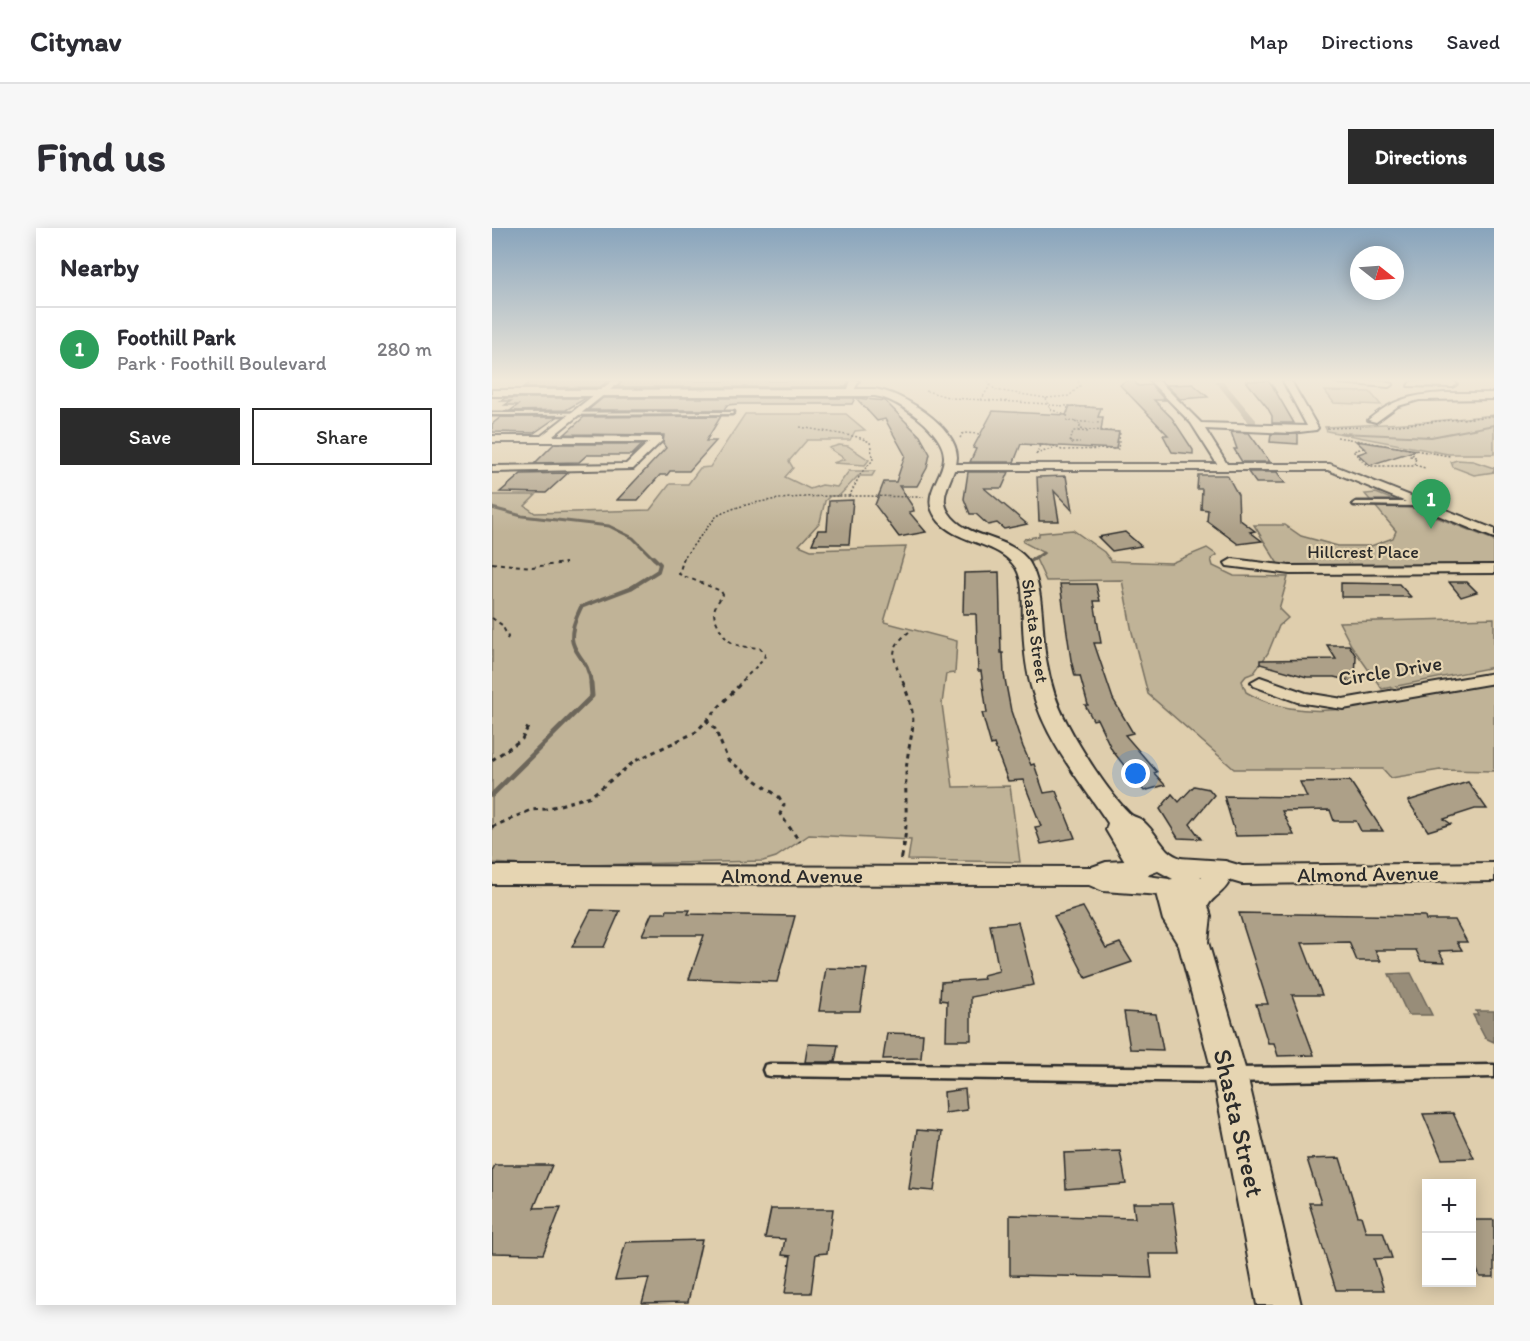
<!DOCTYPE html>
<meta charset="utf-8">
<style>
:root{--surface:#fff;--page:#f7f7f7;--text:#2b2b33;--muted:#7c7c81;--line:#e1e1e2;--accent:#2b2b2b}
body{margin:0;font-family:Itim,sans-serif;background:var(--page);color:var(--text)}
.controls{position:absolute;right:18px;bottom:18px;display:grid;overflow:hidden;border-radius:0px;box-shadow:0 3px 15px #0003}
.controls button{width:54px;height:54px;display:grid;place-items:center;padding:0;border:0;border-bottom:2px solid var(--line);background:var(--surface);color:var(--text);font:30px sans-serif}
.compass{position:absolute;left:858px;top:18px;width:54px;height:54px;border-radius:50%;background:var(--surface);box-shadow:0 3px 15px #0003;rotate:107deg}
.you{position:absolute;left:644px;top:546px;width:21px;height:21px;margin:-15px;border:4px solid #fff;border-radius:50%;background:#1a73e8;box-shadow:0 0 0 9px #1a73e833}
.badge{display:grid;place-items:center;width:39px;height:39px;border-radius:50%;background:var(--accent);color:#fff;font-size:20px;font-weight:700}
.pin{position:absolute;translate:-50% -50px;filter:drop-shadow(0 2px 3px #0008)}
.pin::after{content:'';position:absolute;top:32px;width:21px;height:18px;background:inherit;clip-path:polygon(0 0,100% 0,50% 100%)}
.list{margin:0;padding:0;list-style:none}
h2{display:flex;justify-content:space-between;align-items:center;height:78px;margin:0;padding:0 24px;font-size:26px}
h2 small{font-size:20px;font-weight:400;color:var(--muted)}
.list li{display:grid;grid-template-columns:39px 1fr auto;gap:18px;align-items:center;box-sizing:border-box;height:84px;padding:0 24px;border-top:2px solid var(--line)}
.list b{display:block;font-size:22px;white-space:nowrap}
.list p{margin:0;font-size:20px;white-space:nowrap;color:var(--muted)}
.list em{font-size:20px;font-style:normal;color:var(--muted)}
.actions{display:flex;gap:12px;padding:18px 24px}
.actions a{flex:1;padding:14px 0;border:2px solid var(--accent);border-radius:0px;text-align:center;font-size:21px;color:var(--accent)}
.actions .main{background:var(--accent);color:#fff}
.map{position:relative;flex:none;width:1002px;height:1077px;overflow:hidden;border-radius:0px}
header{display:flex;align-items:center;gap:36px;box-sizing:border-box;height:84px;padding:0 30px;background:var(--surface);border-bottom:2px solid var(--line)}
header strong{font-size:28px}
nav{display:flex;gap:33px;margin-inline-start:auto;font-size:21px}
.intro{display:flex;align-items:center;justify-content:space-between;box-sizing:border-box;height:144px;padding:0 36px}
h1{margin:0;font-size:42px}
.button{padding:15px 27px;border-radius:0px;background:var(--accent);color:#fff;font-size:21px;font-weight:700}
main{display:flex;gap:36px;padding:0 36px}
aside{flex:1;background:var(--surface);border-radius:0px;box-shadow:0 3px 15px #0003}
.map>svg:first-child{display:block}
.green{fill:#c0b397;stroke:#766f61;stroke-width:1.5}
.water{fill:#988d79;stroke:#6c665a;stroke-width:1.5}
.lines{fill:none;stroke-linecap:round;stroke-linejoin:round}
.stream-far3{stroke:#6c665a;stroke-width:2}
.stream-far2{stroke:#6c665a;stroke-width:3}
.stream-far1{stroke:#6c665a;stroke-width:4}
.stream{stroke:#6c665a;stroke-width:5}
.canal{fill:#988d79;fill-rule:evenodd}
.building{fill:#ada088;stroke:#2b2b2b;stroke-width:1.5}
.service-casing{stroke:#2b2b2b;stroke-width:5}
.minor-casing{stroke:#2b2b2b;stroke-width:4}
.tertiary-casing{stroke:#2b2b2b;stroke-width:4}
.path-far3{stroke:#2b2b2b;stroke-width:1.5;stroke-dasharray:2 2;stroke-linecap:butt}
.path-far2{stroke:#2b2b2b;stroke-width:2;stroke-dasharray:4 4;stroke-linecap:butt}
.path-far1{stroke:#2b2b2b;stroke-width:3;stroke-dasharray:4.5 4.5;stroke-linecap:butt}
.path{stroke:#2b2b2b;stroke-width:4;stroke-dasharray:6 6;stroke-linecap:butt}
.service{fill:#e6d5b2;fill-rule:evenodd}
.minor{fill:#e6d5b2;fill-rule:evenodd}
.tertiary{fill:#e6d5b2;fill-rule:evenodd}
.labels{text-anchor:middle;stroke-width:4.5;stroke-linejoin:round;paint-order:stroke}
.far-street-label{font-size:18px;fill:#2b2b2b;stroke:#e6d5b2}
.street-label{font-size:21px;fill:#2b2b2b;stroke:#e6d5b2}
.near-street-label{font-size:26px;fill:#2b2b2b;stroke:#e6d5b2}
</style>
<header>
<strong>Citynav</strong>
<nav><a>Map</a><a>Directions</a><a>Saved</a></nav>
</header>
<div class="intro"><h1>Find us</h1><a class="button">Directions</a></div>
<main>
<aside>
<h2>Nearby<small></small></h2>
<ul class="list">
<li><span class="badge" style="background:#2e9e5b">1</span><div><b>Foothill Park</b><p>Park · Foothill Boulevard</p></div><em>280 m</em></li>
</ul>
<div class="actions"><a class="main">Save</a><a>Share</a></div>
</aside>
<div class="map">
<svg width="1002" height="1077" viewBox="0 0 1002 1077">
<rect width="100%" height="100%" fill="#dfcead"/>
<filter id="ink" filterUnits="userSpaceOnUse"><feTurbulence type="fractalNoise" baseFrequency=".0167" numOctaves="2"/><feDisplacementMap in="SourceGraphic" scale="12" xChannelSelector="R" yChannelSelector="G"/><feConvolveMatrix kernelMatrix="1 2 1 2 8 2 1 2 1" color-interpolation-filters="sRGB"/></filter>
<g filter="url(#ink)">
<g class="green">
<polygon points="833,163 878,164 889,177 842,175"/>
<polygon points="253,186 354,186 373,202 363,203 358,212 315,212 297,233 301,240 293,249 318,261 330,257 345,259 357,243 383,243 380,248 366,248 347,268 338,268 333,273 328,294 307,317 319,322 414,319 392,394 465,413 463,445 454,446 450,476 461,559 518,558 528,634 416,632 419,612 317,607 284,629 271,633 51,638 0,635 0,267 44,267 33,278 43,285 158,282 178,256 196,256 208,240 218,239"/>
<polygon points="1002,187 1002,226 956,226 835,203 833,199 933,194"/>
<polygon points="347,217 356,218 377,232 373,237 341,235 353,231 337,220"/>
<polygon points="965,232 981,233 1002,240 1002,244 982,247 961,239 959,234"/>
<polygon points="884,265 1002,312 1002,336 792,337 786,336 762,297 793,297 809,308 846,318 879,318 901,310 904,303 873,266"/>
<path d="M581,302L612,324L619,333L679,335L715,320L725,327L719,331L721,338L742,348L796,349L787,381L796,390L787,398L776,425L762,445L754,448L750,453L754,464C804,494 861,481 915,469C944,463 973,459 1002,456V543L948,542L899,550L891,541H742L656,466L640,404L630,352L554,353L544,331L552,325L531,314L532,311L547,308V305Z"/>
<polygon points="1002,390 1002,439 890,461 859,417 847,394"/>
</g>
<g class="water">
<polygon points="919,745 940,787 916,787 897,746"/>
<polygon points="984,783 1002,783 1002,814 993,810 981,787 986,787"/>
</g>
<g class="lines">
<polyline class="stream-far3" points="848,205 939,209 1002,197"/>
<g class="stream-far2">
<polyline points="0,280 30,288 117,298 141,310 162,331"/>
<polyline points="542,331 551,325"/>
</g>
<g class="stream-far1">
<polyline points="532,337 545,329"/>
<path d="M99,456C96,420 65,428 89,379L139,360L166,343L168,336L161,329"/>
</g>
<polyline class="stream" points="0,567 100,468 99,455"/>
<polygon class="canal" points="723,153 731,153 764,192 764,196 758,196"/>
</g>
<g class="building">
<polygon points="41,153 116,153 108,159 30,160"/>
<polygon points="131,153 357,153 354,159 125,159"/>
<polygon points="633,153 642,153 646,158 659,157 673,172 662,172 680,190 701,222 701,226 680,224 671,207 676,207 628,157"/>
<polygon points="754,153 775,153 780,157 802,195 780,195 780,188 775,179"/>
<polygon points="701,156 716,169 688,171 674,157"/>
<polygon points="13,170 94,170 74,182 18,183 26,177 13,177 19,173 8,173"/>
<polygon points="111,170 363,170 360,176 246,176 235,177 232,182 96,182"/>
<polygon points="364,170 393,173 428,208 438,226 435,240 425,258 407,258 421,279 422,283 417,284 434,304 407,309 383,277 392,254 404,254 413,227 393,191 385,193"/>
<polygon points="578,178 609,180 606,189 611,189 609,203 627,204 624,221 529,216 522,234 478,234 484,221 481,220 501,183 574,187"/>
<polygon points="229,188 214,213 224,213 197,243 178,243 175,247 168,247 146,272 125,272 174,220 171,216 172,207 73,206 92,189"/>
<polygon points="9,189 65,189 42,205 0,204 0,196"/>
<polygon points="739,204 757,205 778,234 750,234 742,221 745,221"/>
<polygon points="779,206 806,206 806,216 778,214"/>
<polygon points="864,213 925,222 878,237 866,226 875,223"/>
<polygon points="62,216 151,216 140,227 95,227 87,234 43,235"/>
<polygon points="476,244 517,244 510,260 492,260 535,296 512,301 505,295 496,297 484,286 478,286 472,271"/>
<polygon points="756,244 785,244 793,255 764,255"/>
<polygon points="76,245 54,265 8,264 29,246"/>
<polygon points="706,247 735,247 746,267 747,291 763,303 758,304 770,313 746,316 715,293 716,282 709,281 710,261 705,261"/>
<polygon points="574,248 580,282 562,263 567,293 547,293 545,249"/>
<polygon points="361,272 357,316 320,316 326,302 335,302 337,273"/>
<polygon points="633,304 649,318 620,323 606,309"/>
<polygon points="507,344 509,425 511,425 512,446 519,483 531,519 539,537 542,536 552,565 564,563 583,610 549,616 543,599 549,598 531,552 516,553 502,516 499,517 490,485 495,485 489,443 486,443 484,386 471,386 472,345"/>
<polygon points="957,354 975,354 985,364 969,369"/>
<polygon points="849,355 907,356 919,369 849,369"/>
<polygon points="568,356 604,356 608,373 602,373 609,415 602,415 621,471 641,505 633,507 665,544 662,545 673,557 652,563 620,522 605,491 601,492 593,477 596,477 588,448 583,448 579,432"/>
<polygon points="835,417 857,417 864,428 863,454 842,449 815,449 768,436 768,432 844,431"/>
<polygon points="858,553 891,603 869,603 864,593 842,593 838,582 790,583 802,607 744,608 732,568 815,569 808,554"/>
<polygon points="976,554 995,581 983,581 952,591 959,596 936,603 916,573"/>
<polygon points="702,558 717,561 722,567 698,596 709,611 686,610 668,581 680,566 687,574"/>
<polygon points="591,679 614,720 628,715 640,734 594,750 562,688"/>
<polygon points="99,682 128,683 112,719 80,719"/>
<polygon points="175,682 198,682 196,686 303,688 285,754 197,751 212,707 150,707 160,685 174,685"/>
<polygon points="747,685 933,688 934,692 963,692 975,714 965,714 970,722 947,723 953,734 929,733 924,722 883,722 889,733 865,733 857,714 810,715 830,767 800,767 822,827 786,828 782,815 776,815 764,776 776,776"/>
<polygon points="526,694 542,757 479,769 479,812 454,812 455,773 448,772 449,754 492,751 491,747 507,743 498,697"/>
<polygon points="334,740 375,741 368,783 327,783"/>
<polygon points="632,784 664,786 671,822 638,821"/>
<polygon points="395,805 431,806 429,830 391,831"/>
<polygon points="316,816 346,817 343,834 313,834"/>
<polygon points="473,861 475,882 453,885 452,864"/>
<polygon points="961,885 982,930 950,931 931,886"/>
<polygon points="425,902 450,904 442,963 417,961"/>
<polygon points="628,923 634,956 574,961 572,925"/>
<polygon points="848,930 866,988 869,988 874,1004 891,1004 900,1030 882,1031 892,1062 844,1062 817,975 829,975 815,931"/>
<polygon points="3,937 60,937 42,980 69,979 51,1026 0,1025 0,943"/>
<polygon points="641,975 681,975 688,1026 657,1026 660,1050 518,1047 518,987 643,990"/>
<polygon points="279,981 341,981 335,1025 324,1026 319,1065 293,1065 299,1028 290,1027 293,1011 273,1010"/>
<polygon points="980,992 1002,992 1002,1049 988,1049 980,1030"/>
<polygon points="210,1012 196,1074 150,1075 157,1050 123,1052 134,1014"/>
</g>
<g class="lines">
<defs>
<g id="service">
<polygon points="242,184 240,186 0,187 0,185"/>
<polygon points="864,274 924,274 927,276 924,278 862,277 861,276"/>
<polygon points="278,836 738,840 1002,837 1002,849 738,854 278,848 273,847 271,842 273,837"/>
</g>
<g id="minor">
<polygon points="120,153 129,153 61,208 170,209 170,213 141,241 0,244 0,238 134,236 157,214 0,214 0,208 49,208"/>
<polygon points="359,153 367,153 360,166 354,166"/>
<polygon points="658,153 667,153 709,195 815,198 791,153 799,153 826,200 824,202 799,205 713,201 735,236 838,236 1002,301 1002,310 836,242 457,242 452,239 457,236 725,236 699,195"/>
<polygon points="842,153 888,153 901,156 897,159 846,155"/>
<polygon points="919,153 961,153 965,156 961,159 916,158"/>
<path d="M952,165H1002V171L927,172L906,178L884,194L876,192C901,171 919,167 952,165Z"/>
<polygon points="740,331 798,338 1002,337 1002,345 798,346 735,338 733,335"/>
<polygon points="1002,445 1002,455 851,481 805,474 762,458 759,454 768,449 814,465 851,471"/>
<polygon points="687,630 733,633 750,638 1002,635 1002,653 750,656 733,651 679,645 676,639 679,633"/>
<polygon points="650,632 658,635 661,641 656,648 677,651 680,658 677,665 669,667 611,663 597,657 0,656 0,638 600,639 614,634"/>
</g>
<path id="tertiary" d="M382,161C409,164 465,198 465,229C465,247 444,267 457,285C474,311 514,307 534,330C553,353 549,402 554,431C558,454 564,475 575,495C589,522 616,564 637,585C641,590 648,589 652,594C661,602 667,613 675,622C688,634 700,628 709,649L723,643L733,646L737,654C732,665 721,668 716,678L719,688L716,714L755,847L809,1077H765L721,847L687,718L671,692L663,661L667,653L681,651L666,643L650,649L640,646L614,602L616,595C589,554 554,513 541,465C534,444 532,421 531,398C530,381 533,355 524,340C505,310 454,317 440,282C433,264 451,247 452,230C454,204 405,170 382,168H0V162Z"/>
</defs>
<use href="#service" class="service-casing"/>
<use href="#minor" class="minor-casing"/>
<use href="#tertiary" class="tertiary-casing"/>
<g class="path-far3">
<polyline points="496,153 503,162 554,170 577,168 588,158 586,153"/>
<polyline points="434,163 460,170 556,176"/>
<polyline points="554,170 558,181 576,188"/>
<polyline points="489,172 499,156"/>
<polyline points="557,177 576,178 575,193 609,195"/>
<polyline points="576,178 610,180"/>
<polyline points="583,194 589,197 586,203 581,203 578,215 588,215"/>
<polyline points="895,198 1002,188"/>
<polyline points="308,199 366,209 378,214 381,232 369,245 357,269"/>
<polyline points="835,200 870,199"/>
<polyline points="586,203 597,204"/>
<polyline points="845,209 958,228"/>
<polyline points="468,210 471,205 489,206"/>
<polyline points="538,217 548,217"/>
<polyline points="872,220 861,223 876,238 922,238 924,229 918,228 922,226"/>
<polyline points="544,226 562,220"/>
<polyline points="544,227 548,217 562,218 570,222 626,221 628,204 587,201"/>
<polyline points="923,237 933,240"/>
<path d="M191,331C195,325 223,289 225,288C272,261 378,269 432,269"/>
</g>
<g class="path-far2">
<path d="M192,329L187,346L229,363L231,367C222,379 219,383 226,397C236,419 245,418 268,420L273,426L272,431L247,456"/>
<polyline points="0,335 40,339 74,335"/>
<polyline points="0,390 10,397 16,409 14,413"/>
<path d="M412,456C402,432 394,422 417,404"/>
</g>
<g class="path-far1">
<path d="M411,455C430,500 416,503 414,546C413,570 416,593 412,616"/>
<polyline points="214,492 223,501 236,532 287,569 292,577 288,586 308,614"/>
<polyline points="0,532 30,511 36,499"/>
<polyline points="0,599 39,582 54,581 99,568 143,533 204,504 249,455"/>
</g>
<polyline class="path" points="409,631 412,615"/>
<use href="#service" class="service"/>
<use href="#minor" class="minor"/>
<use href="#tertiary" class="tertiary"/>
</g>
</g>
<linearGradient id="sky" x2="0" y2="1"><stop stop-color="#88a4bc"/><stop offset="0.5" stop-color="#f1e9da"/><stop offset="1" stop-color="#f1e9da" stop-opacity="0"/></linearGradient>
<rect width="1002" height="304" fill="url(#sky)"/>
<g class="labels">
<g class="far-street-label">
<text x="871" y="330">Hillcrest Place</text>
<text transform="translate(543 403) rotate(82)" y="6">Shasta Street</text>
</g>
<g class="street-label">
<text transform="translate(898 443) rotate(-9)" y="7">Circle Drive</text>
<text transform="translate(876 646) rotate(-1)" y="7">Almond Avenue</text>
<text x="300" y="655">Almond Avenue</text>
</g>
<g class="near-street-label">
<text transform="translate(747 895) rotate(77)" y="9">Shasta Street</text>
</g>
</g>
</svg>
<div class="controls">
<button>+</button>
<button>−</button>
</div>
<svg class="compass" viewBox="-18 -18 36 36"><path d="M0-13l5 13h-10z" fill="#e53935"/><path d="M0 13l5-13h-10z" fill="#7c7c81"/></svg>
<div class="you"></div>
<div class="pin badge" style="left:939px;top:301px;background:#2e9e5b">1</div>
</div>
</main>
